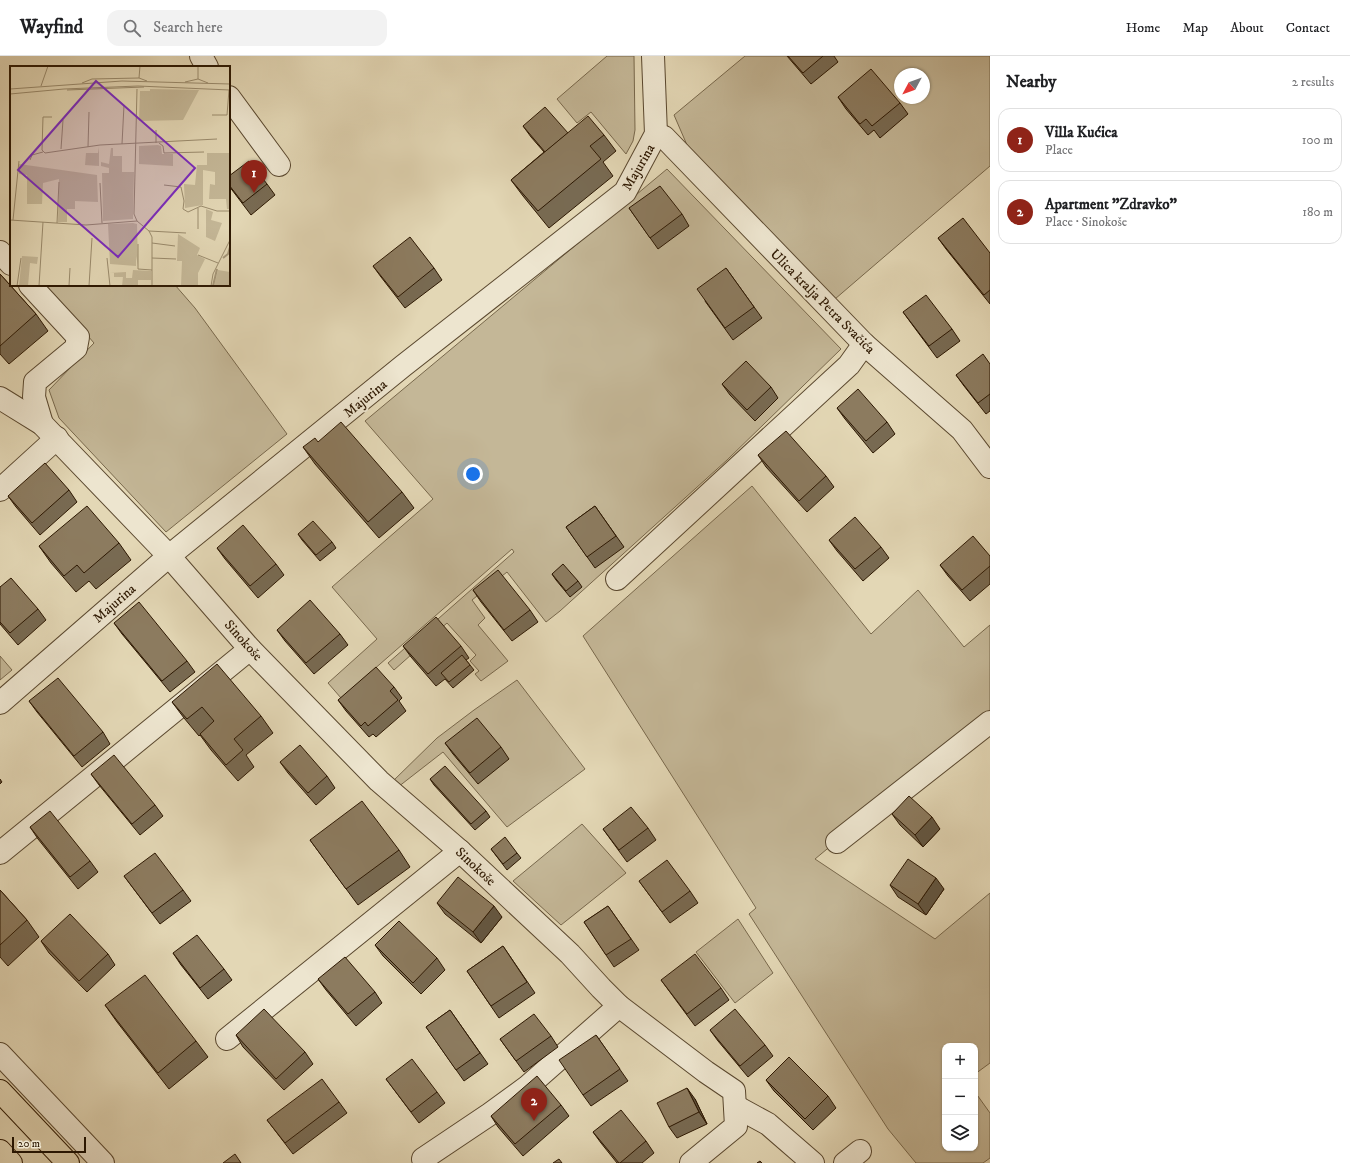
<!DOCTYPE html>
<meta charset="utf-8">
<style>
:root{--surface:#fff;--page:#f2f2f2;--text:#202124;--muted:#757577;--line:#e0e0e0;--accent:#8f2418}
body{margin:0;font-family:"IM FELL DW Pica",serif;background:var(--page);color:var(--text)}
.controls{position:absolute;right:12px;bottom:12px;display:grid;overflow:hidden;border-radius:8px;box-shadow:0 1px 3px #0004}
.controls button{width:36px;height:36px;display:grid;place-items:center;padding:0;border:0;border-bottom:1px solid var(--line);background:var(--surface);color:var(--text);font:20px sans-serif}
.compass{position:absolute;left:894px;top:12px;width:36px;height:36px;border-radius:50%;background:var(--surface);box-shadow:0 1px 3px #0004;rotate:229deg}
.scale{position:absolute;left:12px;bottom:10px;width:74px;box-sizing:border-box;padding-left:4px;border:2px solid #2d1802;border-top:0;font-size:11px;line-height:14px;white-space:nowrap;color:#2d1802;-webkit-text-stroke:3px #ede5cf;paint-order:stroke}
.you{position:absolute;left:473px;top:418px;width:14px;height:14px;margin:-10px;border:3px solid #fff;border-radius:50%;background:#1a73e8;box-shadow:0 0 0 6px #1a73e833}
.badge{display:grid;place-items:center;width:26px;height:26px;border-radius:50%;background:var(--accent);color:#fff;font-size:13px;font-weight:700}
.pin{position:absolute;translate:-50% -33px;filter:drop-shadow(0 1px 2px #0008)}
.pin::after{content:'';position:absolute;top:21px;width:14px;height:12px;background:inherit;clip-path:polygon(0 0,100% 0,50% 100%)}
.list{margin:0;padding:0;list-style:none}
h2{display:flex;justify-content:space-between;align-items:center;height:52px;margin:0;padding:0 16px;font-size:17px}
h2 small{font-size:13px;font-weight:400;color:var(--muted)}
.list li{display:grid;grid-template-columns:26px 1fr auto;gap:12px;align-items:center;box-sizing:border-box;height:64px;margin:0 8px 8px;padding:0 8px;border:1px solid var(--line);border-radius:12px}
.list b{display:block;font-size:15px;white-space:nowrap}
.list p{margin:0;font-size:13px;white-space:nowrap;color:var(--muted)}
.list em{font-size:13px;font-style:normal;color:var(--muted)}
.icon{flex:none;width:22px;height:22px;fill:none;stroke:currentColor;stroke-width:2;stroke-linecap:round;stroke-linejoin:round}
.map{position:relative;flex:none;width:990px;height:1107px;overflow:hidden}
header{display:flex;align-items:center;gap:24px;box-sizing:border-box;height:56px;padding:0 20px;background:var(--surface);border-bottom:1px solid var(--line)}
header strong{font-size:19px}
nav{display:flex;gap:22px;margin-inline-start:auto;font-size:14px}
.search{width:280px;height:36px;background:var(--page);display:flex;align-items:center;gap:10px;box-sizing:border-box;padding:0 14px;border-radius:12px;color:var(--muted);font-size:15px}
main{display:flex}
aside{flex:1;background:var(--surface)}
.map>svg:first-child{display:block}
.green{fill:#c4b797;stroke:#78684c;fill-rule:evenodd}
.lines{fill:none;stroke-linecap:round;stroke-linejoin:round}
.minor-casing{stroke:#5a482f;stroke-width:24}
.major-casing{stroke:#2d1802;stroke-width:24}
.minor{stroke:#ede5cf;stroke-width:22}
.major{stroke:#e3d7b5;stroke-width:22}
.wall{fill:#786a52;stroke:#2d1802}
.shaded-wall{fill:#625642;stroke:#2d1802}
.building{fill:#8c7b5f;stroke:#2d1802}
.labels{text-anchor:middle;stroke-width:4;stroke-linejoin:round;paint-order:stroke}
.street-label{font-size:14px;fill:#2d1802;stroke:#ede5cf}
.inset-river{fill:none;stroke:#a59678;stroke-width:2}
.inset-road{fill:none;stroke:#9a8b6d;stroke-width:1}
.view{fill:#7b2cbf;fill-opacity:0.15;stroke:#7b2cbf;stroke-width:2}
.inset-edge{fill:none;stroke:#2d1802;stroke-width:2}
</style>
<header>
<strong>Wayfind</strong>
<div class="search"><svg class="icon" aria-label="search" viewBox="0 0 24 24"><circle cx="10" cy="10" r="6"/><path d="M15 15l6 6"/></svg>Search here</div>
<nav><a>Home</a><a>Map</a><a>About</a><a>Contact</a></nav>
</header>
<main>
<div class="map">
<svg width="990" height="1107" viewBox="0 0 990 1107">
<rect width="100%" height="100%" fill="#e3d7b5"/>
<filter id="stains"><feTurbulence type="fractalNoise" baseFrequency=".005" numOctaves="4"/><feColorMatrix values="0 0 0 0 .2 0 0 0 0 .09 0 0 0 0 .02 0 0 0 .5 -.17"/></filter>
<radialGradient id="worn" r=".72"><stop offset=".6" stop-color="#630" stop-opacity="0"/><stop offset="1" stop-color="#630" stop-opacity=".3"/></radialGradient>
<g class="green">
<polygon points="607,0 634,0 635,74 633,85 626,98 591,56 577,67 557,43"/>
<path d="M745,0H990V110L835,243L687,89L674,59ZM900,18H924V42H900Z"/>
<polygon points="667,113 841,293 727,404 560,555 546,566 507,516 472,544 485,562 478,569 508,605 481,625 475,618 479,615 470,605 476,599 447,567 394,614 388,607 514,496 512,493 341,642 328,627 377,583 332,531 433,443 365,365"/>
<polygon points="44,229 175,229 195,252 287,378 166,476 59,362 49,334 94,287"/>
<polygon points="752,430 871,578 918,534 964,591 990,569 990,658 815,803 935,883 990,837 990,1007 975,1018 975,990 945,990 945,1092 975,1092 975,1036 990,1057 990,1102 983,1107 916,1107 888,1073 749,858 756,852 583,580"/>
<polygon points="0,600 12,614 0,624"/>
<polygon points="517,624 585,713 507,771 443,696 398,731 392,726 437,682 474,654"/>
<polygon points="582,768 626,817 561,869 513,825"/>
<polygon points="738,863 773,917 735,947 696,896"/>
</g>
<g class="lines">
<defs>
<g id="minor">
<polyline points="201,0 207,11"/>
<polyline points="229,41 279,109"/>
<polyline points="656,78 664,81 864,288 962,374 990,411"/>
<polyline points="0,196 11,208"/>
<polyline points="30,229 78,281 76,292 35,326 34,341 42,368"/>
<polyline points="0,342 42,368 169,500 250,593 379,725 460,795 570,898 601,932 619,950 706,1016 734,1035 736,1070 691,1107"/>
<polyline points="0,434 57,382"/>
<polyline points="617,523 849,309 864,288"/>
<polyline points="0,647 169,500 403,310 625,136 656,78 653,0"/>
<polyline points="837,786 990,666"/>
<polyline points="0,797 250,593"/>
<polyline points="227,983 460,795"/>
<polyline points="0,998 103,1107"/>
<polyline points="735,1050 768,1068 813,1107"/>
<polyline points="423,1103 490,1058 527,1031 619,950"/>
<polyline points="845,1107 860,1095"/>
</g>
<g id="major">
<polyline points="0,1035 68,1107"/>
<polyline points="0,1095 11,1107"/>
</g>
</defs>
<use href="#minor" class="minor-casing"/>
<use href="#major" class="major-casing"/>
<use href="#minor" class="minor"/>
<use href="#major" class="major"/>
</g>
<g class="wall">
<polygon points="787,0 834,0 838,6 811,28"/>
<polygon points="838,41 900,47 908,58 880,82 874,74 868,79 846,53"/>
<polygon points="523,70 568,77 604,79 616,95 603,106 613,120 549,172 523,140 511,124 544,96 531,81"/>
<polygon points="229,120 267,128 275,139 251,159 229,130"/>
<polygon points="629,152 682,158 689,170 658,193"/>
<polygon points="938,182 990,197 990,248 946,193"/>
<polygon points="373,210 434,212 442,224 405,252 381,221"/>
<polygon points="726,212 762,262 733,284 705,245"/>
<polygon points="0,218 36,258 48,275 9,308 0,298"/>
<polygon points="903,256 952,273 960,285 937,302 911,267"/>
<polygon points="990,308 990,355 986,358 964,330 956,319"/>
<polygon points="722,328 771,331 778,342 755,365 730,339"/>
<polygon points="837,352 887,366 895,378 873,397 845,363"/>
<polygon points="318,386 402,436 414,452 379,482 315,408 303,391"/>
<polygon points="758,399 826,420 834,431 807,456 766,411"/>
<polygon points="69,434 77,446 40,479 16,451 8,440"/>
<polygon points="595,450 624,491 595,512 566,471"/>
<polygon points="298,478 332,486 336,492 320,505 302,484"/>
<polygon points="829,484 881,491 889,502 863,525 837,495"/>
<polygon points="119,487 131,504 96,533 89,525 76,536 51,507 39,490"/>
<polygon points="217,492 276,508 284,519 258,542 225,503"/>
<polygon points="990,500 990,528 970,545 948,520 940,509"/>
<polygon points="552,518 578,525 582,531 570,541 556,524"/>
<polygon points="0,531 38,553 46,564 18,589 0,568"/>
<polygon points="473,534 530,554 538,566 512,585 481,546"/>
<polygon points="114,567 187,605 195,616 170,636 122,578"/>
<polygon points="277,574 340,578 348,589 314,618 285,585"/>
<polygon points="403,590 461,590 469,602 466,604 474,614 453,632 445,623 436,630 411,601"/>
<polygon points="394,631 402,642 399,645 406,655 376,681 373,678 369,681 346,655 338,644"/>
<polygon points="29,645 103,676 110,688 82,711 37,656"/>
<polygon points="172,646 261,660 273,677 246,699 254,711 238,725 211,694 200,679 199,680 184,662"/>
<polygon points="445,687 501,691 509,703 478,728 453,698"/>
<polygon points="280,706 327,720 335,732 316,749 288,717"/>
<polygon points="91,718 155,749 163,760 140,779 99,729"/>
<polygon points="0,723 2,726 0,728"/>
<polygon points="430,723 486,755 490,761 475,774 434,729"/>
<polygon points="892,758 940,773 923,791 900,769"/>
<polygon points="30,771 90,805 98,816 78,833 38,783"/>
<polygon points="648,772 656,784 627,806 603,773"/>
<polygon points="310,784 399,794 410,811 358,849"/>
<polygon points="491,793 517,797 521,802 507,814"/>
<polygon points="124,820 183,834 191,845 160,868"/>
<polygon points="639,825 690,835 698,847 670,867"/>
<polygon points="890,829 944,833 926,859 898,841"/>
<polygon points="0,834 27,864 39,881 8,910 0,901"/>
<polygon points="437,847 502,861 481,887 445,858"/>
<polygon points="608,850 639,894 614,911 584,866"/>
<polygon points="41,885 108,898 115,909 87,936 49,897"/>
<polygon points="375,889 437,902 445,914 421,938 383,900"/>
<polygon points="503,890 535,937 499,962 467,915"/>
<polygon points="173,897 224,913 232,924 208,943 181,909"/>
<polygon points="318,923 375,936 382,947 356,970 326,934"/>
<polygon points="661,924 721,932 729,944 695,970"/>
<polygon points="105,949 196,985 208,1001 169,1033 117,966"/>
<polygon points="450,954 488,1008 464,1025 426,971"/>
<polygon points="710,974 765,989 773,1000 748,1021 718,985"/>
<polygon points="236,979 305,996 313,1008 284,1034 243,991"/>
<polygon points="596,979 628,1025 591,1050 583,1039"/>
<polygon points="551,980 558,991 524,1016 500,983"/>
<polygon points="386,1023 437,1036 445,1047 419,1067"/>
<polygon points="766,1024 828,1040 836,1052 813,1074 774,1035"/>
<polygon points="695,1043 707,1068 677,1082 669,1071"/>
<polygon points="339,1046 347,1057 293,1098 267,1064"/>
<polygon points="561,1049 569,1060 523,1100 498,1071 491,1060"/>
<polygon points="593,1076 646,1085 654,1097 642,1107 617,1107 601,1087"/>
</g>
<g class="shaded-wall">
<polygon points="932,761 940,773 923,791 915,779"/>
<polygon points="936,822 944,833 926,859 918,848"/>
<polygon points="494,850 502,861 481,887 473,876"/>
<polygon points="687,1032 695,1043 707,1068 699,1056"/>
</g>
<g class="building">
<polygon points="788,0 823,0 803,17"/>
<polygon points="871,13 900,47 872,70 866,63 860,68 838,41"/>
<polygon points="545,51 568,77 545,96 523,70"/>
<polygon points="588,60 604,79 590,90 601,103 538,155 511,124"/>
<polygon points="249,105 267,128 243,147 229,129 229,120"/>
<polygon points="660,130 682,158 650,182 629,152"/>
<polygon points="963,162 990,197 990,234 984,239 938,182"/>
<polygon points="410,181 434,212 398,241 373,210"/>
<polygon points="726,212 754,251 725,272 697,233"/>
<polygon points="0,218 36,258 0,290"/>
<polygon points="926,239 952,273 929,290 903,256"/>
<polygon points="983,298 990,308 990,338 978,347 956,319"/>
<polygon points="746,305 771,331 747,354 722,328"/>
<polygon points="858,333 887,366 866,385 837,352"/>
<polygon points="341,366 402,436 368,466 303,391 315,382 318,386"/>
<polygon points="786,375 826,420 799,445 758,399"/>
<polygon points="45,407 69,434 32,467 8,440"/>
<polygon points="87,450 119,487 84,517 77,509 64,520 39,490"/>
<polygon points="595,450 616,480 587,501 566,471"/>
<polygon points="855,461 881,491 855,513 829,484"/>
<polygon points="313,465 332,486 316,499 298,478"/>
<polygon points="243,469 276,508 250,530 217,492"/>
<polygon points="973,480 990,500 990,510 962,534 940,509"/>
<polygon points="563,508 578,525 566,535 552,518"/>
<polygon points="498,514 530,554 504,574 473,534"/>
<polygon points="11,522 38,553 10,577 0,566 0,531"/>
<polygon points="310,544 340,578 306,607 277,574"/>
<polygon points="139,546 187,605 162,625 114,567"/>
<polygon points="436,561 461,590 428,618 403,590"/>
<polygon points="462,599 470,609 449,626 441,617"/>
<polygon points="217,608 261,660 234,683 243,694 226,709 200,678 214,665 202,651 187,663 172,646"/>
<polygon points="376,611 394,631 390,635 398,644 368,670 365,666 361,670 338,644"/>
<polygon points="58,622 103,676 74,700 29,645"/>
<polygon points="477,662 501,691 470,717 445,687"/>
<polygon points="300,689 327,720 308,737 280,706"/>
<polygon points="114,699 155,749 132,768 91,718"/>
<polygon points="445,710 486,755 471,768 430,723"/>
<polygon points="909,740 932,761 915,779 892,758"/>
<polygon points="362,745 399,794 346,833 310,784"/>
<polygon points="631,751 648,772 619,794 603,773"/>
<polygon points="50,755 90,805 70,821 30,771"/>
<polygon points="505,781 517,797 503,808 491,793"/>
<polygon points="155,797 183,834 152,857 124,820"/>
<polygon points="908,803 936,822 918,848 890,829"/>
<polygon points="667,804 690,835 662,856 639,825"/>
<polygon points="458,821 494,850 473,876 437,847"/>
<polygon points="0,834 27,864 0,889"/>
<polygon points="608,850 631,883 606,899 584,866"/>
<polygon points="70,858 108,898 79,925 41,885"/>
<polygon points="399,865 437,902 413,927 375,889"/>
<polygon points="197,879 224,913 200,932 173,897"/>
<polygon points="503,890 527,926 491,950 467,915"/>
<polygon points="695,898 721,932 687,958 661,924"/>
<polygon points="345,901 375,936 348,958 318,923"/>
<polygon points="145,919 196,985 158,1017 105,949"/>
<polygon points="264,953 305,996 276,1023 236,979"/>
<polygon points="735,953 765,989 740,1010 710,974"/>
<polygon points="450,954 480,997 456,1014 426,971"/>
<polygon points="534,958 551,980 516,1005 500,983"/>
<polygon points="596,979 620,1013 583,1039 559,1004"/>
<polygon points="789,1001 828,1040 805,1063 766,1024"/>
<polygon points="412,1003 437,1036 411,1056 386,1023"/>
<polygon points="537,1020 561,1049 515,1088 491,1060"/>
<polygon points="322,1023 339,1046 285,1087 267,1064"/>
<polygon points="687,1032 699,1056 669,1071 657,1047"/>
<polygon points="621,1054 646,1085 620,1107 619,1107 593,1076"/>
<polygon points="235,1098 241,1107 223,1107"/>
<polygon points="559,1103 562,1107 553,1107"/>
<polygon points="760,1105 762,1107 757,1107"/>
</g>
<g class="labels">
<g class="street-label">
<text transform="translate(638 111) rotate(-60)" y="5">Majurina</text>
<text transform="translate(823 245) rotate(45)" y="5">Ulica kralja Petra Svačića</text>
<text transform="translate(365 342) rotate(-39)" y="5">Majurina</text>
<text transform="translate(114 547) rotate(-41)" y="5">Majurina</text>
<text transform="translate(244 584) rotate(48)" y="5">Sinokoše</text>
<text transform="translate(476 810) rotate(43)" y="5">Sinokoše</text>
</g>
</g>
<g transform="translate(10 10)">
<rect width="220" height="220" fill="#e3d7b5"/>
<path d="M140,23L189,24L173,54L129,55L130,25H140ZM148,79L151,80L152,88H163V100L129,98V80ZM89,81V100L75,99L76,87H88ZM101,82H103V90H112V106H124L123,153L93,155L92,107H99V102L91,100V96L99,98ZM197,87H220V143H217L216,133H199L200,118L205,119V106L193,104V139L175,142L174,118L185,119L187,99H197ZM9,98L87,109L88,136L65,135V143H57V156H48L49,113L33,117L32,138H17V109L9,108ZM196,143L203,146L201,154L212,157L205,175L196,171ZM123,157L127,158L128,200L126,190V200L100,198L98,158ZM168,168L190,182L187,189L195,193L188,207V220H171L172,195H167ZM12,190L28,191L27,198L20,197L18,220H9ZM123,204L141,205V214H128V220H112L113,211H104V207H100L116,206V212H122ZM208,204L220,206V220H204Z" fill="#c4b797"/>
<path class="inset-river" d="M213,192L218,188L220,181M203,220L207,203"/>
<path class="inset-road" d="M129,12L130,0M188,13V0M175,16L188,13L198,17M72,17L82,13L129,12L137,15M31,20L38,0M0,23L112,15L220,18M127,23L124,148L127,155L139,165L142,171V220M57,24L134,21M0,28L54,23L128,20L220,24M202,49H217L219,24M42,51H33L32,84L35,87L90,79L207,73M146,64V77M149,77L153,80L154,87L194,86M112,78L114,39M78,81L79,46M51,83L53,54M20,94L22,89L33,86M90,117L92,157M154,119L171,121L174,135L173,143L178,146L191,140L207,145H220M188,142V163M0,154L76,159L127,155M3,154L9,95M47,157L49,116M139,165L176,167M142,177L165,180M128,178V203L142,204M188,189L208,197M97,192L100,220M142,192L166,193M7,220L11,192M29,220L33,156M59,220L60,202M79,220L82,172M201,220L203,208L220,174"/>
<path class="view" d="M86,15L185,102L108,191L8,104Z"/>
<rect width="220" height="220" class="inset-edge"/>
</g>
<rect width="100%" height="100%" filter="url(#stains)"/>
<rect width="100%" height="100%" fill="url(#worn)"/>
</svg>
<div class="controls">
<button>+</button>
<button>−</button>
<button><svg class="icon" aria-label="layers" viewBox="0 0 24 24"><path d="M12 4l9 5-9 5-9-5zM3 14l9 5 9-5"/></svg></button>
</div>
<svg class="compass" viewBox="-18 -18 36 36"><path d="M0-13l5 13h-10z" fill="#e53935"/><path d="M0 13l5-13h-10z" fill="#757577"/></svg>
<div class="scale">20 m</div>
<div class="you"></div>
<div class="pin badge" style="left:254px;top:137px">1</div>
<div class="pin badge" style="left:534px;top:1065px">2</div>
</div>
<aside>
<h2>Nearby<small>2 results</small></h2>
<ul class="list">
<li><span class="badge">1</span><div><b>Villa Kućica</b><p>Place</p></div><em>100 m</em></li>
<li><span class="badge">2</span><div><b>Apartment &quot;Zdravko&quot;</b><p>Place · Sinokoše</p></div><em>180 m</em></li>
</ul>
</aside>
</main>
